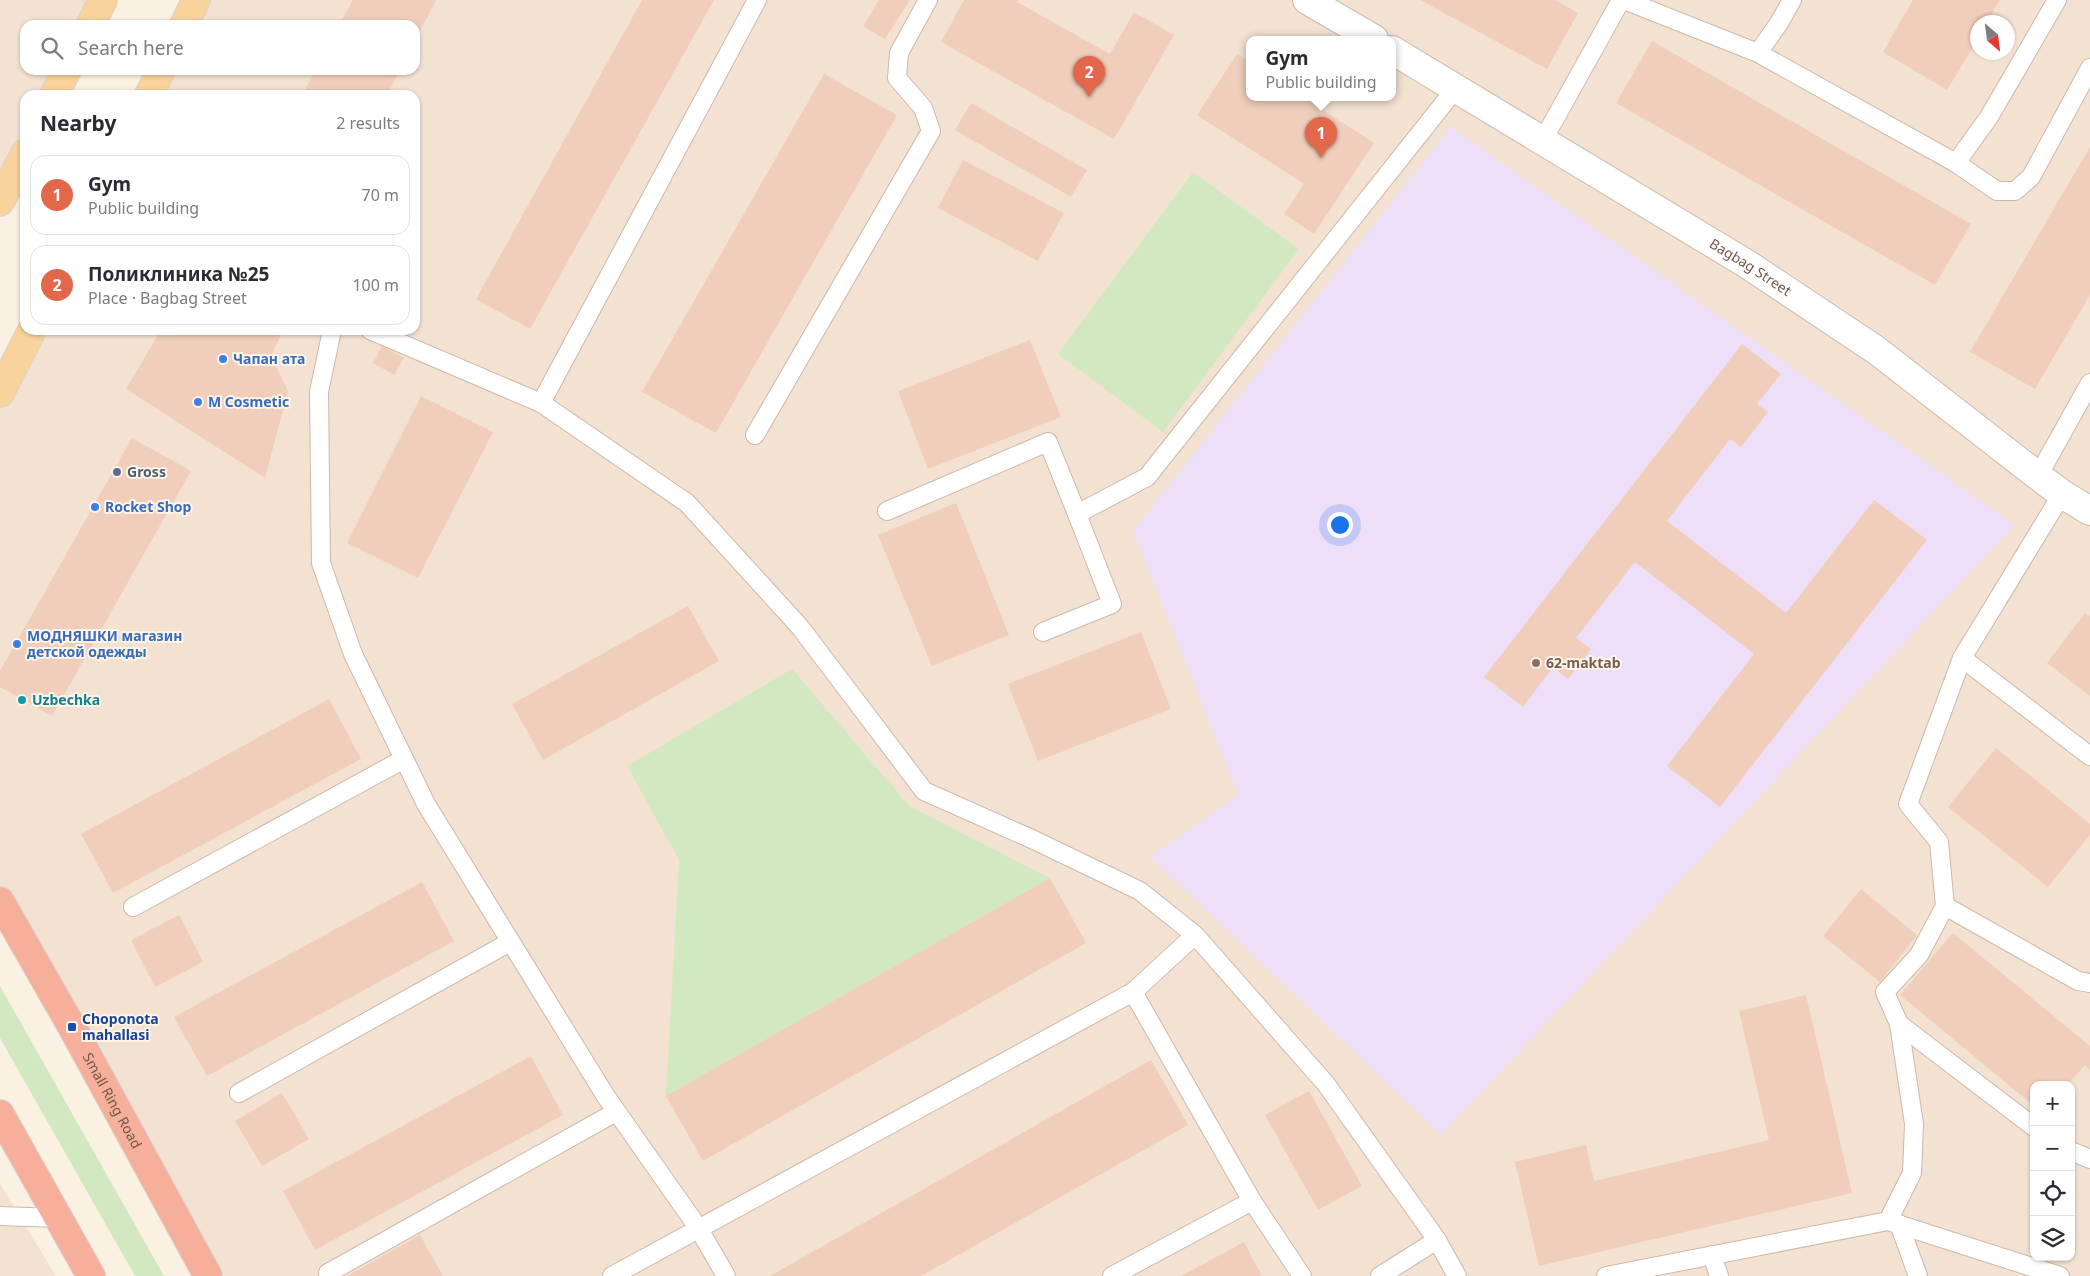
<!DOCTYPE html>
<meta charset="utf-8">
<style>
:root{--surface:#fff;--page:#f2f2f3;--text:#2b2b33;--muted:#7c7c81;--line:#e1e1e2;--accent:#e3674a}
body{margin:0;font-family:"Noto Sans",sans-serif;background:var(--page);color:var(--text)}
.controls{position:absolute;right:15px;bottom:15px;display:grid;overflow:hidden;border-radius:10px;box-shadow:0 1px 4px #0004}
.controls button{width:45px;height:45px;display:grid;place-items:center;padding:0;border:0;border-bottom:1px solid var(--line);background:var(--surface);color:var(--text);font:25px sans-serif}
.compass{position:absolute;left:1970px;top:15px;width:45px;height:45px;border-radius:50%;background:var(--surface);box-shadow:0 1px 4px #0004;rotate:152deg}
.you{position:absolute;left:1339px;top:524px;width:18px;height:18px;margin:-12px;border:4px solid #fff;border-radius:50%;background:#1a73e8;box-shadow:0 0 0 8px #1a73e833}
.badge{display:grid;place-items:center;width:32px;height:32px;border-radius:50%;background:var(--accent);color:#fff;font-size:16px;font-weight:700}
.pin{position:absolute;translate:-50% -41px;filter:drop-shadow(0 1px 2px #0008)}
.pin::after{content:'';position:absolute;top:26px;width:18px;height:15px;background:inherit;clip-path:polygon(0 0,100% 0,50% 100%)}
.popup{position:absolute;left:1246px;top:36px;width:150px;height:65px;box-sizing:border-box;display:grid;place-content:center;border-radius:10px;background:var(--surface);filter:drop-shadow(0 1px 4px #0005);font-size:16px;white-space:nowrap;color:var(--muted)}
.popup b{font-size:19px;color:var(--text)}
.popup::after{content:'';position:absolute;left:50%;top:100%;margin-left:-10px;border:10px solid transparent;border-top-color:var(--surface)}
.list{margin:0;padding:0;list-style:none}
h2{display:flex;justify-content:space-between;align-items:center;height:65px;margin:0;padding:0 20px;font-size:21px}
h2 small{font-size:16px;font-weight:400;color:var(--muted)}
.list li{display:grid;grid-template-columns:32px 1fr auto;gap:15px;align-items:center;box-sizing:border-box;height:80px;margin:0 10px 10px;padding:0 10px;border:1px solid var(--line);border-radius:15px}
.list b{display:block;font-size:19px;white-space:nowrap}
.list p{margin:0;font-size:16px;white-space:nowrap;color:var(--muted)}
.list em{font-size:16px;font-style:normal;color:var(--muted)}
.icon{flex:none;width:28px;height:28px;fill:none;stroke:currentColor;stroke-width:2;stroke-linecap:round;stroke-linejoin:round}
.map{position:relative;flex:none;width:2090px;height:1276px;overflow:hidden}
.search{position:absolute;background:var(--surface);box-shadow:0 1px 4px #0004;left:20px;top:20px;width:400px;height:55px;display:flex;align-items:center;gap:12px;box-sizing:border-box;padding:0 18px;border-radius:15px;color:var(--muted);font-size:19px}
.panel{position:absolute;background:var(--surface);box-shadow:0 1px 4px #0004;left:20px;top:90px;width:400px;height:245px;border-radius:15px}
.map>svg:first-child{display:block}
.residential{fill:#f3e2d1;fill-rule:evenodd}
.education{fill:#eedff8}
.green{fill:#d2e8c1}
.building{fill:#f0cebb}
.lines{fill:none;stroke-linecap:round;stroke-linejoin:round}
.lane-casing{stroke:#ccb8a9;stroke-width:20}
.street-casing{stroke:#ccb8a9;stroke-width:30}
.primary-casing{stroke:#dad3d0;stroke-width:30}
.highway-casing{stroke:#dad3d0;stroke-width:30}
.lane{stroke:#fff;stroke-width:18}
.street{stroke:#fff;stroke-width:28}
.primary{stroke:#f9d39c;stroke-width:28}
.highway{stroke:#f5af9a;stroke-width:28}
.shop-dot{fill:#3f7fe0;stroke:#fff5e8;stroke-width:2}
.service-dot{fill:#5c6f8a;stroke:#fff5e8;stroke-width:2}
.education-dot{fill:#8d6e63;stroke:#fff5e8;stroke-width:2}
.culture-dot{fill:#0f9aa8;stroke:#fff5e8;stroke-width:2}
.transit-dot{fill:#1a4fb4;stroke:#fff5e8;stroke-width:2}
.labels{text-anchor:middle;stroke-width:4;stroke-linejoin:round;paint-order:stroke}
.street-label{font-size:14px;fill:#725749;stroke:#fff5e8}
.shop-label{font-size:14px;font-weight:bold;fill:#366cbe;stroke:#fff5e8;text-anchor:start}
.service-label{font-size:14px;font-weight:bold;fill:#4e5e75;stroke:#fff5e8;text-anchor:start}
.education-label{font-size:14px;font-weight:bold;fill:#785e54;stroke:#fff5e8;text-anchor:start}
.culture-label{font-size:14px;font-weight:bold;fill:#0d838f;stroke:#fff5e8;text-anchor:start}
.transit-label{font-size:14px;font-weight:bold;fill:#164399;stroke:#fff5e8;text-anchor:start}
</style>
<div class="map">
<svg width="2090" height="1276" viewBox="0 0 2090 1276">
<rect width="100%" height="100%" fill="#fbf1e2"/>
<g class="residential">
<polygon points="0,0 103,0 90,25 25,25 25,70 67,70 54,95 25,95 25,153 0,202"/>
<path d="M196,0H2090V1276H208L0,901V393L32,330H415V95H149L161,70H415V25H184ZM1978,22H2008V52H1978ZM1250,39H1392V97H1250ZM2034,1085H2071V1257H2034Z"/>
<polygon points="0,1184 56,1276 0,1276"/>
</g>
<polygon class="education" points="1451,127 2015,525 1441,1135 1150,857 1238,795 1133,531"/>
<g class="green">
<polygon points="1193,172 1299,249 1163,432 1058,354"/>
<polygon points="792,669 909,806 1050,878 666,1096 679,860 627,766"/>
<polygon points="0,986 164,1276 135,1276 0,1038"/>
</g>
<g class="building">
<polygon points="353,0 436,0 415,41 415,25 339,25"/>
<polygon points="642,0 714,0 530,329 476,299"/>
<polygon points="879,0 910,0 885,39 863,26"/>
<polygon points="964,0 1019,0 1017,2 1110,54 1134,12 1174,35 1114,139 941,42"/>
<polygon points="1420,0 1555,0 1578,13 1547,69"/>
<polygon points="1913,0 2000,0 1987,22 1978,22 1978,39 1947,90 1883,52"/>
<polygon points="1652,41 1971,224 1935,285 1616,103"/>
<polygon points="1237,54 1250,62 1250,97 1303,97 1374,143 1314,234 1284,214 1304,184 1197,115"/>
<polygon points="316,70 400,70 387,95 302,95"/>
<polygon points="824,74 897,115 716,433 642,392"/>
<polygon points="971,103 1087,170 1071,197 955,130"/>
<polygon points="2090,147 2090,295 2035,389 1970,352"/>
<polygon points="963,160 1064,213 1038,261 938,208"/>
<polygon points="161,330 283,330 271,356 288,391 265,478 126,389"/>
<polygon points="1030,340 1061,417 928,469 898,391"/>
<polygon points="1742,344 1781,374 1757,404 1768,412 1741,447 1730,439 1667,521 1786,613 1874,500 1927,540 1720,807 1667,766 1754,654 1635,562 1576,638 1591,649 1568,679 1553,667 1523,707 1484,677"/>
<polygon points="382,346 404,358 394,375 373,363"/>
<polygon points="421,396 493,432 418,578 347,543"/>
<polygon points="132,438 191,471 52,716 0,687 0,671"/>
<polygon points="956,503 1009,635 932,666 878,535"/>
<polygon points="688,606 719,661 543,760 512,704"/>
<polygon points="2085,613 2090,616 2090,696 2047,663"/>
<polygon points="1141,632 1171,709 1038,761 1008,684"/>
<polygon points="329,699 361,759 113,893 81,834"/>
<polygon points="1996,748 2090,824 2090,835 2048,887 1948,807"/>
<polygon points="1050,878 1086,943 703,1161 666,1096"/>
<polygon points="422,882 454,941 207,1076 174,1017"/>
<polygon points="1861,889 1917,935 1880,982 1823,936"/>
<polygon points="179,915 203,962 155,987 131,940"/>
<polygon points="1953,933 2090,1046 2090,1070 2085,1065 2067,1085 2034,1085 2034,1106 1900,995"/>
<polygon points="1806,995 1852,1193 1539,1266 1515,1162 1586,1145 1594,1181 1769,1140 1739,1011"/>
<polygon points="531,1056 563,1115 315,1250 283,1191"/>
<polygon points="1151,1060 1188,1125 921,1276 770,1276"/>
<polygon points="1309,1091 1362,1186 1318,1210 1265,1115"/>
<polygon points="282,1093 309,1139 262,1166 235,1121"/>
<polygon points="420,1235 443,1276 347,1276"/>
<polygon points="1244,1242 1262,1276 1181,1276"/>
</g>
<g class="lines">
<defs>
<g id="lane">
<polyline points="1624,0 1758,53 1779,23 1792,0"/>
<polyline points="1758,53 1956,163 1989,117 2057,0"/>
<polyline points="1543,140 1621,0"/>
<polyline points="1956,163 1997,191 2015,191 2031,177 2090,68"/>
<polyline points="332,330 319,392 321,563 353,654 426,804 605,1095 699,1229 726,1276"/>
<polyline points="370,330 541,403 687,503 800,627 924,791 1034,840 1140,891 1195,935 1326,1084 1437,1240 1457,1276"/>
<polyline points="541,403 757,0"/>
<polyline points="755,435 931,131 923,108 897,78 899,53 928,0"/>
<polyline points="2038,476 2090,383"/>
<polyline points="887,511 1048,442 1077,514 1147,477 1456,88"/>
<polyline points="1043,632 1112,604 1077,514"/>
<polyline points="1962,658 2090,756"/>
<polyline points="1945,906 2078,981 2090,983"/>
<polyline points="133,907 404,759"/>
<polyline points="1133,992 1195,935"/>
<polyline points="1899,1024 2034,1127"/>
<polyline points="239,1093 510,942"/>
<polyline points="2071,1151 2090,1159"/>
<polyline points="0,1216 58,1218"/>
<polyline points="1888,1221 2060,1276"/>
<polyline points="1899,1224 1918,1276"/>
<polyline points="1712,1255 1719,1276"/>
<polyline points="328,1273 616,1112"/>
<polyline points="612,1276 1133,992 1252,1201 1302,1276"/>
<polyline points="1112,1276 1252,1201"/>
<polyline points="1380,1276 1437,1240"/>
<polyline points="1606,1276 1888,1221 1912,1173 1914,1124 1899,1024 1885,992 1919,955 1945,906 1939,842 1908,804 1962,658 2062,494"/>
</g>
<g id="street">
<polyline points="1307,0 1374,39"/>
<path id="s1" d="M1392,50L1747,264L1876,350L2038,476L2062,494L2090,511"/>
</g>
<g id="primary">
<polyline points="90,25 103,0"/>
<polyline points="184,25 196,0"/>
<polyline points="54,95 67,70"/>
<polyline points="149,95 161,70"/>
<polyline points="0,202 25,153"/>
<polyline points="0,393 32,330"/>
</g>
<g id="highway">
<path id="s2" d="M0,901L72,1027L208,1276"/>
<polyline points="0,1114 91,1276"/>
</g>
</defs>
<use href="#lane" class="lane-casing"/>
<use href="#street" class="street-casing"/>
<use href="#primary" class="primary-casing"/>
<use href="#highway" class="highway-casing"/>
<use href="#lane" class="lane"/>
<use href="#street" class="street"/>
<use href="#primary" class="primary"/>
<use href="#highway" class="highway"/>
</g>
<g class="shop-dot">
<circle cx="223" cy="359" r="5"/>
<circle cx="198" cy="402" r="5"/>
<circle cx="95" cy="507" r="5"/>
<circle cx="17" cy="644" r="5"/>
</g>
<circle class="service-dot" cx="117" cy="472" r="5"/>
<circle class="education-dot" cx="1536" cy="663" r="5"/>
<circle class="culture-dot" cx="22" cy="700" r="5"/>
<rect class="transit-dot" x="67" y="1022" width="10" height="10" rx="2.5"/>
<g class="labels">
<g class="street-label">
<text dy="5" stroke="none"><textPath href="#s1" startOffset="419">Bagbag Street</textPath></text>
<text dy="5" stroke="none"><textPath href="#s2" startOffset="229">Small Ring Road</textPath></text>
</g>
<g class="shop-label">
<text x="233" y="364">Чапан ата</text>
<text x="208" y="407">M Cosmetic</text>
<text x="105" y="512">Rocket Shop</text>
<text x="27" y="641">МОДНЯШКИ магазин<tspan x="27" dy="16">детской одежды</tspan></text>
</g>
<g class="service-label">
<text x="127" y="477">Gross</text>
</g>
<g class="education-label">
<text x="1546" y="668">62-maktab</text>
</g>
<g class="culture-label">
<text x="32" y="705">Uzbechka</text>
</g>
<g class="transit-label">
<text x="82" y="1024">Choponota<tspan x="82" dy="16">mahallasi</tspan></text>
</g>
</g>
</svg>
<div class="controls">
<button>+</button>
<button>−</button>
<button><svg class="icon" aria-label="locate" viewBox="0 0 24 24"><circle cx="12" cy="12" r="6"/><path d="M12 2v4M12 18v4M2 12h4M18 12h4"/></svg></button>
<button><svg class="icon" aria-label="layers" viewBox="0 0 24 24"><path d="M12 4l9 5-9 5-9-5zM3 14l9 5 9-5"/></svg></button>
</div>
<svg class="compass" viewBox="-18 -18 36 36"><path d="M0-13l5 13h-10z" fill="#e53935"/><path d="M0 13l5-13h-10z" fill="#7c7c81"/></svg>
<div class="you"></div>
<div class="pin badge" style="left:1321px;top:158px">1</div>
<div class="popup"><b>Gym</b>Public building</div>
<div class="pin badge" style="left:1089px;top:97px">2</div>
<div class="search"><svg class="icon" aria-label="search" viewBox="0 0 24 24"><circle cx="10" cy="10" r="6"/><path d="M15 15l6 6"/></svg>Search here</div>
<section class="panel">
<h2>Nearby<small>2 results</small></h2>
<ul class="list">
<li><span class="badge">1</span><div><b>Gym</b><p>Public building</p></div><em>70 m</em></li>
<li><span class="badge">2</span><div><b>Поликлиника №25</b><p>Place · Bagbag Street</p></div><em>100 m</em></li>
</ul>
</section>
</div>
